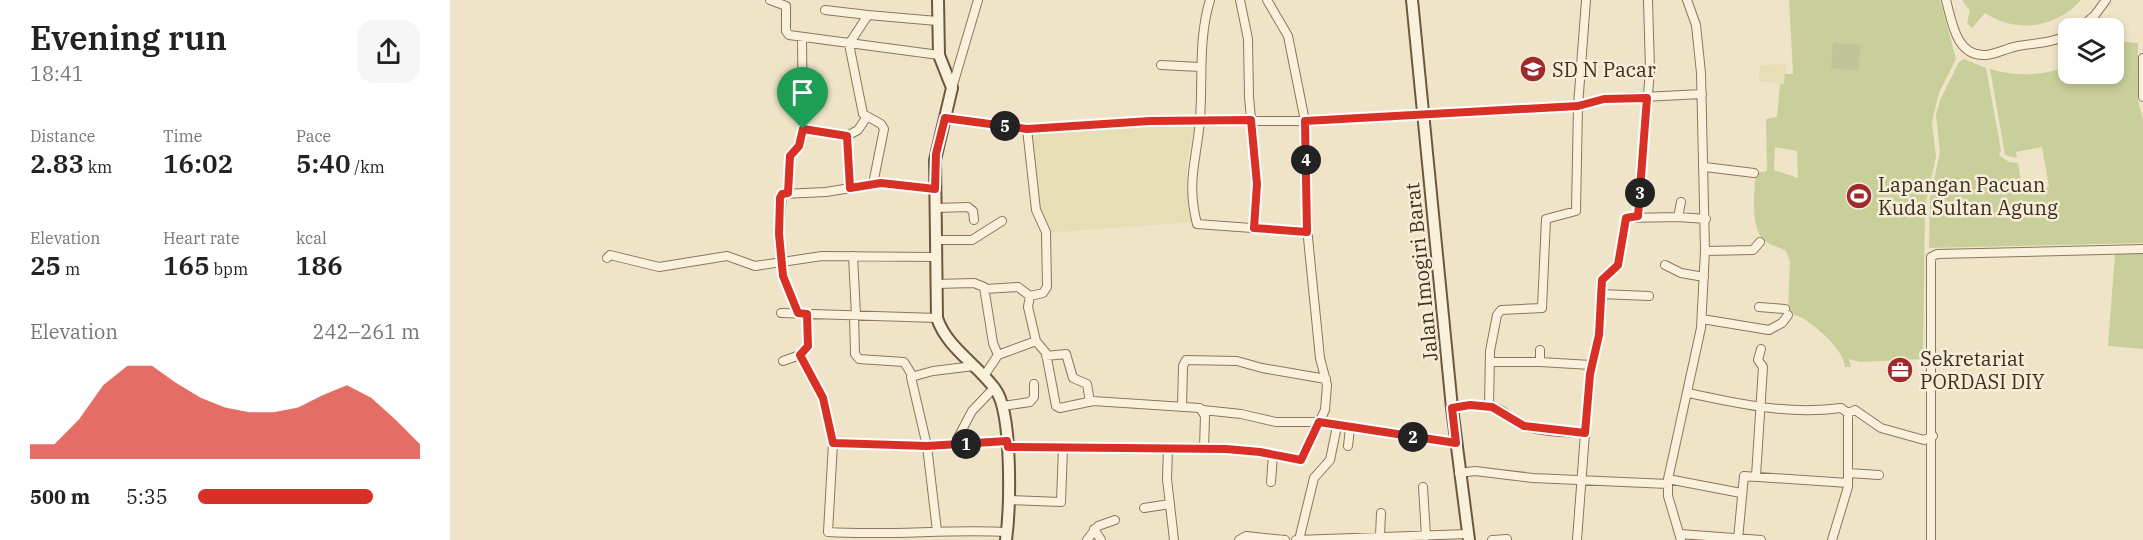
<!DOCTYPE html>
<meta charset="utf-8">
<style>
body{margin:0;font-family:"IBM Plex Serif",serif;background:#f6f6f6;color:#222;height:100vh;display:flex;flex-direction:column;font-size:22px;white-space:nowrap}
*{box-sizing:border-box;margin:0}
p{font-size:20px;color:#767676}
.icon{flex:none;width:33px;height:33px;fill:none;stroke:currentColor;stroke-width:2;stroke-linecap:round;stroke-linejoin:round}
.map{position:relative;flex:1;overflow:hidden}
.side{display:flex;flex-direction:column;background:#fff;width:450px}
.side>*{flex:none}
.tools{position:absolute;left:1608px;top:18px;display:grid;gap:12px}
.tools a{display:grid;place-items:center;width:66px;height:66px;border-radius:12px;background:#fff;box-shadow:0 3px 9px #0003;font-size:30px}
.pin{position:absolute;display:grid;place-items:center;width:51px;height:51px;color:#fff;margin:-62px -26px;border-radius:50% 50% 50% 0;rotate:-45deg;box-shadow:0 0 6px #0007}
.pin .icon{rotate:45deg}
.km{position:absolute;width:30px;height:30px;margin:-15px;border-radius:50%;background:#222;color:#fff;font-size:16px;line-height:30px;text-align:center}
.round{display:grid;place-items:center;flex:none;width:63px;height:63px;border-radius:18px;background:#f6f6f6}
.headline{display:flex;align-items:center;justify-content:space-between;height:102px;padding:0 30px}
h1{font-size:33px;font-weight:600;line-height:45px}
.metrics{display:grid;grid-template-columns:repeat(3,1fr);gap:9px;height:102px;padding:6px 30px}
.metrics div{display:grid;align-content:center}
.metrics b{font-size:26px;font-weight:600}
.metrics small{font-size:16px;font-weight:400}
.metrics p{font-size:16px}
.chart{height:168px;padding:12px 30px}
.chart p{display:flex;justify-content:space-between}
.chart svg{width:100%;height:108px;margin-top:6px;fill:#d93025;opacity:.7}
ul{padding:0 30px;list-style:none;font-size:20px}
li{display:grid;grid-template-columns:96px 72px 1fr;align-items:center;height:45px}
li i{height:15px;border-radius:8px;background:#d93025}
main{display:flex;flex:1;min-height:0}
.map>svg:first-child{display:block}
.farmland{fill:#e6deb5}
.green{fill:#c9cf9b;fill-rule:evenodd}
.cemetery{fill:#bfc49a}
.lines{fill:none;stroke-linecap:round;stroke-linejoin:round}
.street-casing{stroke:#8d765c;stroke-width:10}
.secondary-casing{stroke:#6f573f;stroke-width:14}
.street{stroke:#faf1dc;stroke-width:8}
.secondary{stroke:#faf1dc;stroke-width:10}
.route-casing{stroke:#fff;stroke-width:12}
.route{stroke:#d93025;stroke-width:8}
.labels{text-anchor:middle;dominant-baseline:central;stroke-width:5;stroke-linejoin:round;paint-order:stroke}
.poi-label{font-size:20px;fill:#3d2e20;stroke:#f7eed8;text-anchor:start}
.street-label{font-size:20px;fill:#3d2e20;stroke:#f7eed8}
</style>
<main>
<section class="side">
<div class="headline"><div><h1>Evening run</h1><p>18:41</p></div><a class="round"><svg class="icon" aria-label="share" viewBox="0 0 24 24"><path d="M12 15V3M7 8l5-5 5 5M5 13v7h14v-7"/></svg></a></div>
<div class="metrics">
<div><p>Distance</p><b>2.83<small> km</small></b></div>
<div><p>Time</p><b>16:02</b></div>
<div><p>Pace</p><b>5:40<small> /km</small></b></div>
</div>
<div class="metrics">
<div><p>Elevation</p><b>25<small> m</small></b></div>
<div><p>Heart rate</p><b>165<small> bpm</small></b></div>
<div><p>kcal</p><b>186</b></div>
</div>
<div class="chart"><p><span>Elevation</span>242–261 m</p>
<svg viewBox="0 0 160 44" preserveAspectRatio="none"><path d="M0 44V38L10 38L20 28L30 14L40 6L50 6L60 13L70 19L80 23L90 25L100 25L110 23L120 18L130 14L140 19L150 28L160 38V44z"/></svg>
</div>
<ul>
<li><b>500 m</b>5:35<i style="width:79%"></i></li>
</ul>
</section>
<div class="map">
<svg width="1693" height="540" viewBox="0 0 1693 540">
<rect width="100%" height="100%" fill="#f0e4c8"/>
<!-- farmland -->
<path class="farmland" d="M 1336,64 L 1334,84 L 1308,81 L 1311,65 Z
M 745,123 L 737,161 L 736,189 L 743,222 L 598,233 L 588,207 L 582,131 Z"/>
<!-- green -->
<path class="green" d="M 1339,0 L 1490,0 L 1506,59 L 1489,93 L 1482,122 L 1486,157 L 1475,207 L 1473,359 L 1410,362 L 1399,359 L 1401,367 L 1395,367 C 1393,349 1369,329 1354,319 C 1348,315 1343,316 1338,309 L 1340,261 L 1336,251 C 1330,247 1321,246 1315,241 C 1300,231 1304,189 1306,173 L 1317,171 L 1316,119 L 1327,117 L 1330,84 L 1334,84 L 1335,74 L 1343,74 ZM 1325,147 L 1347,151 L 1348,178 L 1324,170 Z
M 1512,0 L 1631,0 C 1606,28 1567,34 1535,13 L 1522,28 L 1517,23 L 1520,11 Z
M 1664,41 L 1688,43 L 1688,100 L 1693,120 L 1693,243 L 1479,248 L 1480,198 L 1490,152 L 1486,115 L 1490,100 L 1509,62 L 1514,59 L 1536,68 L 1551,150 L 1549,155 L 1559,162 L 1568,163 L 1573,191 L 1599,187 L 1592,147 L 1566,152 L 1567,158 L 1555,155 L 1540,69 C 1566,77 1593,76 1618,66 L 1618,74 L 1664,74 Z
M 1665,253 L 1693,253 L 1693,349 L 1658,346 Z"/>
<!-- cemetery -->
<path class="cemetery" d="M 1383,43 L 1411,45 L 1408,71 L 1381,68 Z"/>
<g class="lines">
<defs>
<path id="street" d="M 320,0 L 336,6 L 336,31 L 339,35 L 489,55
M 760,0 C 748,39 753,79 750,119 C 747,160 736,180 747,224 L 857,232
M 790,0 L 798,39 L 799,97 L 807,184 L 804,228
M 1496,0 C 1502,22 1506,57 1536,55 C 1547,54 1557,48 1568,46 C 1586,43 1602,43 1618,35
M 375,10 L 418,15
M 1630,28 L 1645,15 L 1656,0
M 352,38 L 353,129 L 397,136 L 400,188
M 1693,58 L 1693,97
M 711,65 L 750,67
M 502,88 L 528,0
M 495,118 L 577,129 L 700,121 L 855,121 L 1128,106 L 1154,99 L 1252,94
M 577,129 L 586,210 L 596,232 L 597,287 L 593,293 L 580,296 L 578,307 L 586,341 L 596,353 L 606,406 L 610,408 L 643,401 L 750,408 L 755,416 L 754,448
M 397,136 L 408,130 L 416,118
M 1255,167 L 1304,173
M 423,184 L 434,129 L 431,124 L 413,114 L 399,44 L 418,15 L 487,21
M 338,193 L 340,156 L 349,146 L 353,129
M 485,208 L 518,207 L 523,211 L 524,220
M 1188,217 L 1200,70 L 1198,0
M 1228,217 L 1231,202
M 485,240 L 522,240 L 552,221
M 1255,251 L 1303,250 L 1310,242
M 403,256 L 406,315
M 157,258 L 160,255 L 209,267 L 277,256 L 305,266 L 372,256 L 485,257
M 1215,265 L 1231,273 L 1254,277
M 486,284 L 524,283 L 534,287 L 543,343 L 548,355
M 535,289 L 568,287 L 580,296
M 1151,294 L 1199,296
M 1309,307 L 1335,309
M 331,313 L 487,318
M 348,313 L 333,276 L 329,234 L 332,194 L 376,192 L 431,183 L 485,189
M 404,315 L 405,354 L 409,359 L 454,362 L 462,375
M 1252,319 L 1319,330 L 1332,323 L 1338,315
M 350,355 L 373,398 L 383,443 L 378,532 C 438,536 497,529 557,532
M 596,356 L 616,354 L 623,378 L 637,384 L 640,402
M 333,361 L 350,355 L 358,346 L 357,314
M 1040,362 L 1090,362 L 1090,350
M 1090,362 L 1141,365
M 534,376 L 548,355 L 586,341
M 1238,393 C 1290,404 1338,415 1391,408 L 1398,413 L 1405,410 L 1431,428 L 1474,440 L 1483,436
M 553,406 L 580,402 L 584,397 L 584,384
M 732,407 L 733,366 L 736,360 L 787,361 L 812,368 L 876,379
M 1039,407 L 1040,351 L 1047,315 L 1051,310 L 1092,308 L 1096,219 L 1126,211 L 1128,106 L 1136,0
M 1002,408 C 1016,404 1038,403 1052,411 C 1060,416 1064,423 1075,426 C 1093,432 1116,432 1135,433 L 1141,369 L 1149,335 L 1152,280 L 1168,265 L 1176,218 L 1228,217 L 1256,219
M 753,410 L 791,414 L 826,422 L 869,422 L 1006,443
M 383,443 L 477,446 L 557,441
M 504,445 L 522,411 L 544,388
M 898,446 L 900,428
M 558,447 L 776,449 L 810,452 L 851,460 L 875,410 L 877,385 L 870,358 L 858,238 L 855,121 L 838,36 L 817,0
M 718,448 L 717,479 L 724,540
M 1009,473 L 1025,471 L 1083,478 L 1218,484
M 1398,473 L 1429,475
M 1306,476 L 1313,367 L 1308,360 L 1311,349
M 1218,479 L 1291,493
M 821,482 L 823,454
M 973,487 L 976,536
M 558,500 L 611,502 L 613,448
M 694,508 L 720,504
M 644,529 L 651,540
M 487,531 L 477,446 L 461,377 L 483,371 L 524,366
M 1230,534 L 1311,540
M 930,536 L 931,513
M 1288,539 L 1294,476 L 1398,483
M 637,540 L 648,526 L 665,520
M 789,540 L 796,536 L 835,540
M 846,540 L 1018,534
M 849,540 L 864,478 L 880,460 L 887,426
M 1042,540 L 1057,539
M 1127,540 L 1135,433
M 1231,540 L 1218,496 L 1218,479 L 1251,328 L 1255,251 L 1251,73 L 1246,25 L 1237,0
M 1382,540 L 1398,487 L 1398,413
M 1481,540 L 1481,257 L 1487,254 L 1693,249"/>
<path id="secondary" d="M 488,0 L 489,55 L 502,88 L 485,160 L 487,318 C 497,348 527,364 545,389 C 563,412 560,510 556,540
M 962,0 L 1002,408 L 1019,540"/>
</defs>
<!-- street casing -->
<use href="#street" class="street-casing"/>
<!-- secondary casing -->
<use href="#secondary" class="secondary-casing"/>
<!-- street -->
<use href="#street" class="street"/>
<!-- secondary -->
<use href="#secondary" class="secondary"/>
</g>
<g class="lines">
<defs>
<path id="route" d="M 1197,98 L 1188,216 L 1176,218 L 1168,265 L 1152,280 L 1149,335 L 1140,374 L 1135,433 L 1074,426 L 1042,407 L 1020,405 L 1002,408 L 1006,443 L 869,422 L 851,460 L 810,452 L 776,449 L 558,447 L 557,441 L 477,446 L 383,443 L 373,398 L 350,355 L 358,346 L 357,314 L 348,313 L 333,276 L 329,234 L 330,198 L 332,194 L 338,193 L 340,156 L 349,146 L 353,129 L 397,136 L 400,188 L 431,183 L 485,189 L 486,154 L 495,118 L 577,129 L 700,121 L 801,120 L 807,184 L 804,228 L 857,232 L 855,121 L 1128,106 L 1154,99 Z"/>
</defs>
<!-- route casing -->
<use href="#route" class="route-casing"/>
<!-- route -->
<use href="#route" class="route"/>
</g>
<!-- icons -->
<defs>
<symbol id="school-disc" viewBox="-11 -11 22 22"><circle r="9.5" fill="#9e2a2b" stroke="#f7eed8"/><path d="M0-5L7-2L0 1L-7-2ZM-4 1L0 2.5L4 1V4Q0 6-4 4Z" fill="#fff"/></symbol>
<symbol id="stadium-disc" viewBox="-11 -11 22 22"><circle r="9.5" fill="#9e2a2b" stroke="#f7eed8"/><path d="M0-5a6.5 5 0 1 0 0 10a6.5 5 0 1 0 0-10ZM-3.5-1.8h7v3.6h-7Z" fill="#fff"/></symbol>
<symbol id="office-disc" viewBox="-11 -11 22 22"><circle r="9.5" fill="#9e2a2b" stroke="#f7eed8"/><path d="M-6-3h4V-5.5h4V-3h4V5H-6ZM-1-4.5V-3h2v-1.5ZM-6 0V1H6V0Z" fill="#fff"/></symbol>
</defs>
<g fill-rule="evenodd">
<use href="#school-disc" x="1068" y="54" width="30" height="30"/>
<use href="#stadium-disc" x="1394" y="181" width="30" height="30"/>
<use href="#office-disc" x="1435" y="355" width="30" height="30"/>
</g>
<g class="labels">
<!-- poi labels -->
<g class="poi-label">
<text x="1102" y="69">SD N Pacar</text>
<text x="1428" y="184">Lapangan Pacuan<tspan x="1428" dy="23">Kuda Sultan Agung</tspan></text>
<text x="1470" y="358">Sekretariat<tspan x="1470" dy="23">PORDASI DIY</tspan></text>
</g>
<!-- street labels -->
<g class="street-label">
<text transform="translate(971 272) rotate(-96)">Jalan Imogiri Barat</text>
</g>
</g>
</svg>
<div class="tools">
<a><svg class="icon" aria-label="layers" viewBox="0 0 24 24"><path d="M12 4l9 5-9 5-9-5zM3 14l9 5 9-5"/></svg></a>
</div>
<div class="pin" style="left:353px;top:129px;background:#1e9e55"><svg class="icon" aria-label="arrive" viewBox="0 0 24 24"><path d="M6 21V4h12l-3 4 3 4H6"/></svg></div>
<b class="km" style="left:516px;top:444px">1</b>
<b class="km" style="left:963px;top:437px">2</b>
<b class="km" style="left:1190px;top:193px">3</b>
<b class="km" style="left:856px;top:160px">4</b>
<b class="km" style="left:555px;top:126px">5</b>
</div>
</main>
